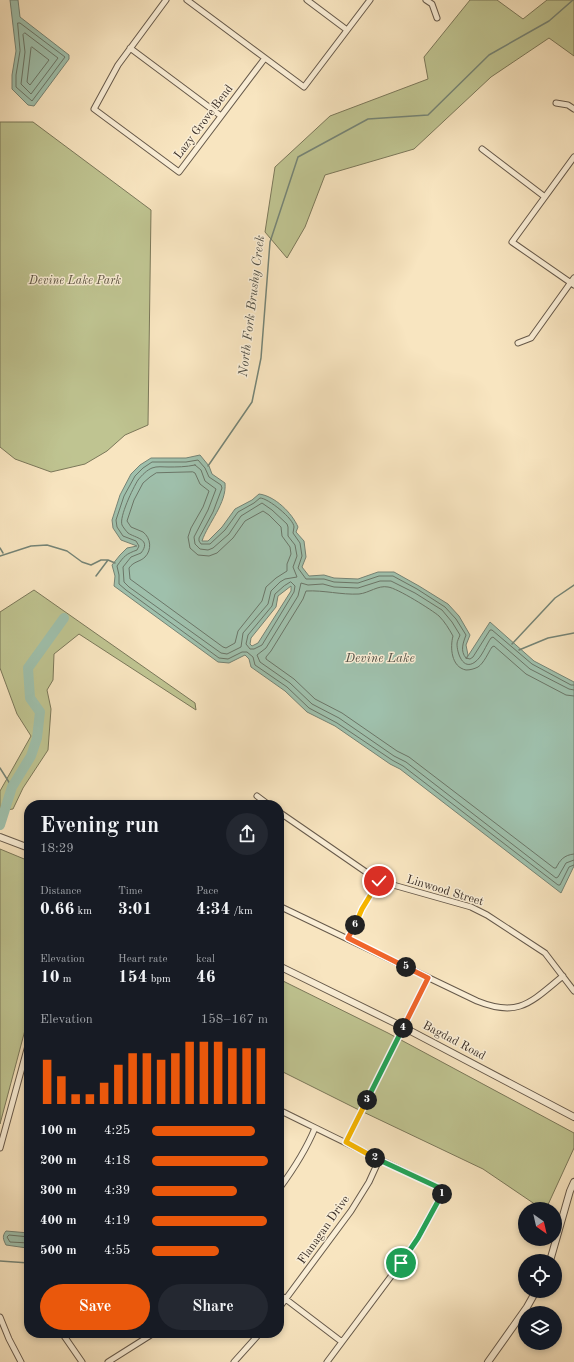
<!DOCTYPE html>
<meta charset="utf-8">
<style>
body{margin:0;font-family:"Old Standard TT",serif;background:#242831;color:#f1f3f6;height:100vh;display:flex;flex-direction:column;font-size:15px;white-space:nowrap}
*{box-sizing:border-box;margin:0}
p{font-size:13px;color:#9ea1a6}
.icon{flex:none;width:22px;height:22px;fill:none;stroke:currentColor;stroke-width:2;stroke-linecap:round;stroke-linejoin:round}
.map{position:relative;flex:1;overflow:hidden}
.sheet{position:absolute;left:24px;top:800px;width:260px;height:538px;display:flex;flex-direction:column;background:#171b24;border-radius:16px;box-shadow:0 2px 6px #0003}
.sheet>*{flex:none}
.needle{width:26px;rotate:146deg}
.fabs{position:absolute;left:518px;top:1202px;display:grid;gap:8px}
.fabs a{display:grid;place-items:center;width:44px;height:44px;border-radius:50%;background:#171b24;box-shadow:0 2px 6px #0003;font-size:20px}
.pin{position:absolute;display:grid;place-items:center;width:34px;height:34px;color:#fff;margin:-17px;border:2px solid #fff;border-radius:50%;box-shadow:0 1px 4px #0007}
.km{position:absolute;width:20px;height:20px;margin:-10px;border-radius:50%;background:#222;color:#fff;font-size:11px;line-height:20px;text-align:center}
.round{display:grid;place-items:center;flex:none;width:42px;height:42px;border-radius:21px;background:#242831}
.summary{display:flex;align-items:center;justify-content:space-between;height:68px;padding:0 16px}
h1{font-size:22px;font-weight:800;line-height:30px}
.metrics{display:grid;grid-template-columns:repeat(3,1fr);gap:6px;height:68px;padding:4px 16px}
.metrics div{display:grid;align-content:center}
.metrics b{font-size:17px;font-weight:800}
.metrics small{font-size:11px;font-weight:400}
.metrics p{font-size:11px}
.chart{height:112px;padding:8px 16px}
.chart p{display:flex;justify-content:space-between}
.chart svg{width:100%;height:72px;margin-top:4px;stroke:#ea580c;stroke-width:6}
.action{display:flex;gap:8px;margin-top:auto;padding:8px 16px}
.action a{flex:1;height:46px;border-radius:24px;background:#ea580c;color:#fff;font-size:16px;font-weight:800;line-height:46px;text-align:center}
.action a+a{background:#242831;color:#f1f3f6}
ul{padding:0 16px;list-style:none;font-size:13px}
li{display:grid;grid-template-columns:64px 48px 1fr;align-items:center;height:30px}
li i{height:10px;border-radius:5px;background:#ea580c}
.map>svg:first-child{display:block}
.green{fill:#bfc491;stroke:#7b785a}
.water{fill:#9fc0ac;stroke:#758476;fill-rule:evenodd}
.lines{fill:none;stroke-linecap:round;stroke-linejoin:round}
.shore{stroke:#6b7668;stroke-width:1}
.stream{stroke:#758476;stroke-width:1.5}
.river{stroke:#9fc0ac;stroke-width:10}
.minor-casing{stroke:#675a4b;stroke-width:7}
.tertiary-casing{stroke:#675a4b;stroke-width:8}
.minor{stroke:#faeed6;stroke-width:5}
.tertiary{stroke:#faeed6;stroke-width:6}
.split-1-casing{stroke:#fff;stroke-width:8}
.split-2-casing{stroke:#fff;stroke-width:8}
.split-3-casing{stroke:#fff;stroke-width:8}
.split-4-casing{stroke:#fff;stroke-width:8}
.split-5-casing{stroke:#fff;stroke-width:8}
.split-6-casing{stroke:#fff;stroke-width:8}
.split-7-casing{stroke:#fff;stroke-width:8}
.split-1{stroke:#22a559;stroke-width:5}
.split-2{stroke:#22a559;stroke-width:5}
.split-3{stroke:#f5b400;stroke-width:5}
.split-4{stroke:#22a559;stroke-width:5}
.split-5{stroke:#f0652b;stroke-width:5}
.split-6{stroke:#f0652b;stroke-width:5}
.split-7{stroke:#f5b400;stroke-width:5}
.labels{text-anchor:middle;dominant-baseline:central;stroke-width:3;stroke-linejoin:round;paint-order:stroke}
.street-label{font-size:12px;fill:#372b24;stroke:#faeed6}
.park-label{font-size:12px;font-style:italic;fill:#59513f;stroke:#faeed6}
.water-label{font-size:13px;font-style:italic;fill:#515046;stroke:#faeed6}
</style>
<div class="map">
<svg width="574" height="1362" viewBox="0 0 574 1362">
<rect width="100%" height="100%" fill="#f8e5c0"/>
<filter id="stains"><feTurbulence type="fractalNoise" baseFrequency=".005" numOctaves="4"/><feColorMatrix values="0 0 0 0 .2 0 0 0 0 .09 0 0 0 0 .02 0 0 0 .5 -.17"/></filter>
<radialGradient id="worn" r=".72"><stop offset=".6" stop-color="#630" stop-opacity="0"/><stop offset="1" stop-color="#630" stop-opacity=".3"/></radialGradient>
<!-- green -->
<path class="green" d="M 470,0 L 497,0 L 523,19 L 547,0 L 574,0 L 574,56 L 549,38 L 491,77 L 414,149 L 325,175 L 305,227 L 287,258 L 265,232 L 275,167 L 330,116 L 428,79 L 424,57 Z
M 0,122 L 33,122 L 151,210 L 148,425 L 125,435 L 107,451 L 85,464 L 51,472 L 15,459 L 0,447 Z
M 34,590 L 195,703 L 196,710 L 79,634 L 54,654 L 53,680 L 47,690 L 51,709 L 48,750 L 23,788 L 13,809 L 0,811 L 0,791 L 31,736 L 17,714 L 0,668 L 0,612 Z
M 0,849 L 29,861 L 29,1015 L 0,1124 Z
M 279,979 L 388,1033 L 574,1133 L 574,1148 L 546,1209 L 542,1209 L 483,1169 L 357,1109 L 279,1070 Z"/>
<!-- water -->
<path class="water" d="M 10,0 L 18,0 L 20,17 L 69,55 L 69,59 L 34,106 L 28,105 L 12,89 L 12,75 L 16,51 Z
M 200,455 L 209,466 L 212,474 L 225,483 C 227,503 208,523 202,541 L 208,541 L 222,527 L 235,509 L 252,500 L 259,494 C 275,496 292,513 298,527 L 296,532 L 304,541 L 306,557 L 302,567 L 309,576 L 324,575 L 334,578 L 358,579 L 378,572 L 394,572 L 419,586 L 448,604 L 459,616 L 470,635 L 466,645 L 468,655 L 466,659 L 490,622 L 534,661 L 574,682 L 574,866 L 561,893 L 400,769 L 390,764 L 335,726 L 307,712 L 285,691 L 251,667 L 249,659 L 245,655 L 229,663 L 218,662 L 114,586 L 115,576 L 112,565 L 120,555 L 127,548 L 137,546 L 121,540 L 113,528 L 112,520 L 120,495 L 131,474 L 140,465 L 151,458 L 186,458 ZM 291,586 L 291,591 L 258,643 L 252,646 L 250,644 L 251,638 L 276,607 L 278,596 Z
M 6,1231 L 29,1233 L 29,1246 L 27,1248 L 6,1245 C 3,1239 2,1236 6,1231 Z"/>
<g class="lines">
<!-- shore -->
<path class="shore" d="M 18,23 L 20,23 L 65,57 L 32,101 L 16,87 L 16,75 L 20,51 Z
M 25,33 L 58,58 L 31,94 L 21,84 L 25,52 L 23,35 Z
M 32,47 L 49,60 L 30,85 L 27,82 L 31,48 Z
M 195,465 L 201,470 L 205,481 L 216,489 L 208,510 L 194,537 L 195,544 L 200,549 L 208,550 L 213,548 L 229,534 L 241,516 L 262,503 L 272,510 L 287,524 L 288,527 L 288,536 L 295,545 L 297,556 L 293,567 L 297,577 L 285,579 L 280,582 L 271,591 L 268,604 L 243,633 L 241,647 L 227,654 L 221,653 L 129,587 L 124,582 L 123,567 L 131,557 L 141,553 C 152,539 135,538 128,533 C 126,531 123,527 122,525 C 119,517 133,488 138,480 C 142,475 147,470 152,468 C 157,466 163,467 168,467 C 177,467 186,467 195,465 Z
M 193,472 L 195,473 L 200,484 L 209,491 L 203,507 L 191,528 L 188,537 L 190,548 L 198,555 L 209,556 L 217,553 L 233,538 L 245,521 L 263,511 L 269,515 L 281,527 L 282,536 L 290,547 L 291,554 L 287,564 L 287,571 L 276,578 L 266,587 L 262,601 L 238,631 L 235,643 L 226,648 L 223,647 L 130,579 L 129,568 C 134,561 140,562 145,557 C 152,550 151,538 143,532 C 139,530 135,529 131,527 L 127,521 L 134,500 L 143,483 L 150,477 L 156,473 Z
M 291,582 L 295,586 L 294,592 L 262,645 L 254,649 L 250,649 L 246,644 L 248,635 L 272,606 L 275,594 L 284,586 Z
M 574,685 L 571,685 L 532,664 L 492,630 L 490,630 L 473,657 L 470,659 L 466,658 C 460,651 463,643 466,635 L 456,619 L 445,607 L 417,589 L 393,576 L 379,576 L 358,583 L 334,582 L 324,579 L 306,579 L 298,568 L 302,556 L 300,543 L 293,533 C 293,531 294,529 294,527 C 294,519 268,498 260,498 L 254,503 L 238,512 L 225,530 L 210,544 L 201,544 L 199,541 L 199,538 L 213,512 L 222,488 L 221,485 L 209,477 L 205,468 L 198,460 L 186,462 L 152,462 L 143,468 L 135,476 L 124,496 L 116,520 L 117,527 L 123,536 L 136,541 L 139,546 L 137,550 C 126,554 124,556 117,566 L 119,575 L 119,584 L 126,590 L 219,658 L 228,659 L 242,652 L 247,652 L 253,657 L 255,665 L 287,687 L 309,708 L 337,723 L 392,760 L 403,766 L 558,885 L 560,885 L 569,867 L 574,865
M 574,690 L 569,689 L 530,669 L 493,637 L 491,638 C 486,645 482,657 475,662 C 463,671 457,653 457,644 C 457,641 459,638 460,635 L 452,622 L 442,610 L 415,593 L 391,581 L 380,581 L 358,588 L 334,587 L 323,584 L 308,585 L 301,583 L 298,596 L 266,648 L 257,655 L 260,662 L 290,683 L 312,704 L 339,718 L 394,756 L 406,762 L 556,878 L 558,877 L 566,863 L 574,860
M 574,696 L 566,695 L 526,674 L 494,646 L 492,647 C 488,653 484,663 478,667 C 474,669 470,670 466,670 C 451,667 450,647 453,636 C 449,629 445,622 439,616 C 432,610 397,588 388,587 C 378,585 369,593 359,594 C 341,595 324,590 306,591 L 303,599 L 271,651 L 266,657 L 266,659 L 294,679 L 315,699 L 342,713 L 397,751 L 409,757 L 554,868 L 556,868 C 560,860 564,855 574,854
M 29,1237 L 9,1235 L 7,1237 L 10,1242 L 29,1243"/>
<!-- stream -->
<path class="stream" d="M 208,466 L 252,402 L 261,358 L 270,242 L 298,157 L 368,119 L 428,115 L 489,55 L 549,21 L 573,0
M 0,548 L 3,553
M 0,556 L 31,546 L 47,545 L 67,551 L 82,562 L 91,565 L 101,560 L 108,560
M 96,576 L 108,560 L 115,563
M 512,644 L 555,598 L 574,585
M 519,650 L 548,638 L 574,633
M 0,768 L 12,787
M 0,1261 L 29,1263"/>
<!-- river -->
<path class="river" d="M 0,825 L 12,787 L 31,756 L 37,738 L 40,712 L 30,698 L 28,668 L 64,618"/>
<defs>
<path id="minor" d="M 166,0 L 118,65 L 94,109 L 179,172 L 265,58
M 187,0 L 304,87 L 370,0
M 307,0 L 347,30
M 426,0 L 432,4 L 437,18
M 130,48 L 221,116
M 556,103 L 568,105 L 574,109
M 482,149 L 545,197
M 574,157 L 512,242 L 574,285
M 518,343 L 531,338 L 574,278
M 257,796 L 269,805
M 279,812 L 379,881 L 471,907 L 487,915 L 545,953 L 574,991
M 279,906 L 477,1001 C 519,1018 531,1002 563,976
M 348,939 L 362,909 L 379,881
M 279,1110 C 334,1137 388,1164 444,1190 L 418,1238 L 401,1263 L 327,1362
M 346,1142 L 428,978
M 0,1148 L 29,1042
M 279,1189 C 293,1170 306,1150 315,1128
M 279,1294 L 342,1342
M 279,1308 L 351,1211 L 369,1182 L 379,1160
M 0,1317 L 9,1339 L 21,1362
M 62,1333 L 82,1362
M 108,1362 L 154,1333
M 234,1362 L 260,1333"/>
<path id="tertiary" d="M 0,837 L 29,848
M 279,966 L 403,1027 L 574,1117
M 550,1261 L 570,1191 L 574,1182
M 488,1362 L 527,1307 L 536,1291"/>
</defs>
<!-- minor casing -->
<use href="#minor" class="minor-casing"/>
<!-- tertiary casing -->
<use href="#tertiary" class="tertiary-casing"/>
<!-- minor -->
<use href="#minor" class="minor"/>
<!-- tertiary -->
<use href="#tertiary" class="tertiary"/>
</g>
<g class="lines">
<defs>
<path id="split-1" d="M 401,1263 L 418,1238 L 442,1194"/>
<path id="split-2" d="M 375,1158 L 444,1190 L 442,1194"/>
<path id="split-3" d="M 367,1100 L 346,1142 L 375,1158"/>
<path id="split-4" d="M 367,1100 L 403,1028"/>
<path id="split-5" d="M 403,1028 L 428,978 L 406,967"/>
<path id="split-6" d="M 355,925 L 348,938 L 406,967"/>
<path id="split-7" d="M 355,925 L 362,909 L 379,881"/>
</defs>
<!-- split-1 casing -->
<use href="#split-1" class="split-1-casing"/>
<!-- split-2 casing -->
<use href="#split-2" class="split-2-casing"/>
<!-- split-3 casing -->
<use href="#split-3" class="split-3-casing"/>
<!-- split-4 casing -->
<use href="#split-4" class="split-4-casing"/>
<!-- split-5 casing -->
<use href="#split-5" class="split-5-casing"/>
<!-- split-6 casing -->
<use href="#split-6" class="split-6-casing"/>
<!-- split-7 casing -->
<use href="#split-7" class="split-7-casing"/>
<!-- split-1 -->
<use href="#split-1" class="split-1"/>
<!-- split-2 -->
<use href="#split-2" class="split-2"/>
<!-- split-3 -->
<use href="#split-3" class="split-3"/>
<!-- split-4 -->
<use href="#split-4" class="split-4"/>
<!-- split-5 -->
<use href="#split-5" class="split-5"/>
<!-- split-6 -->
<use href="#split-6" class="split-6"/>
<!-- split-7 -->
<use href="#split-7" class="split-7"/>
</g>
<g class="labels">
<!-- street labels -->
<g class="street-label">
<text transform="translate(204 122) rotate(-53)">Lazy Grove Bend</text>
<text transform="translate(445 891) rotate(17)">Linwood Street</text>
<text transform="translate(454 1041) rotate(28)">Bagdad Road</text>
<text transform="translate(324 1230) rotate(-55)">Flanagan Drive</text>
</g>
<!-- park labels -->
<g class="park-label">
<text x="75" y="281">Devine Lake Park</text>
</g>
<!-- water labels -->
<g class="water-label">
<text transform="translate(252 306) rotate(-83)">North Fork Brushy Creek</text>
<text x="380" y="658">Devine Lake</text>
</g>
</g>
<rect width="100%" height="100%" filter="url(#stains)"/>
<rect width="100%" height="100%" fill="url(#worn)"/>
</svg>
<div class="fabs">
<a><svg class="needle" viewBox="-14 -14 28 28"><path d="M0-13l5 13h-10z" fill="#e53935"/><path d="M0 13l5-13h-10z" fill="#9ea1a6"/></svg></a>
<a><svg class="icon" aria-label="locate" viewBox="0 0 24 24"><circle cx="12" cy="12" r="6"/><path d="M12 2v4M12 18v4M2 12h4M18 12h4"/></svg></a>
<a><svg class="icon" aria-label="layers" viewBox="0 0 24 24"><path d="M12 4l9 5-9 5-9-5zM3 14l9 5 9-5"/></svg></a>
</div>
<div class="pin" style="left:401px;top:1263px;background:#1e9e55"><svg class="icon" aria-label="arrive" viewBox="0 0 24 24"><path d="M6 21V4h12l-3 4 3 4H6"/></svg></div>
<div class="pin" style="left:379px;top:881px;background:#d93025"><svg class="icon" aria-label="check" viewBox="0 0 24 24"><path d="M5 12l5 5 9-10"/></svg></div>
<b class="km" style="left:442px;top:1194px">1</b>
<b class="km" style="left:375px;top:1158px">2</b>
<b class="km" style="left:367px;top:1100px">3</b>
<b class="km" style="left:403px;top:1028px">4</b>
<b class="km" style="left:406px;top:967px">5</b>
<b class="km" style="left:355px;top:925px">6</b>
<section class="sheet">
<div class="summary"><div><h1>Evening run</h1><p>18:29</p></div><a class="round"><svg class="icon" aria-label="share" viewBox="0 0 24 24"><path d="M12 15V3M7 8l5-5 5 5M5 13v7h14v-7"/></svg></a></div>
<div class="metrics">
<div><p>Distance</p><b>0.66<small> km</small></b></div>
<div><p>Time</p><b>3:01</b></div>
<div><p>Pace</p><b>4:34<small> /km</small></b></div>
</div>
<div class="metrics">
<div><p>Elevation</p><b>10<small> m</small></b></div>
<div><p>Heart rate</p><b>154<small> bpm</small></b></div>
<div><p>kcal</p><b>46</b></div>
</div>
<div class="chart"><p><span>Elevation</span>158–167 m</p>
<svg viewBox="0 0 160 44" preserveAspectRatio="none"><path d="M5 44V17M15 44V27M25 44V38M35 44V38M45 44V31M55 44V20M65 44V13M75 44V13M85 44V17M95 44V13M105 44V6M115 44V6M125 44V6M135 44V10M145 44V10M155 44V10"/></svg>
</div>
<ul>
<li><b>100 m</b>4:25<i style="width:89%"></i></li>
<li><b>200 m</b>4:18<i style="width:100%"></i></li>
<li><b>300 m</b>4:39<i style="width:73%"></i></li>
<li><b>400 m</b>4:19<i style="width:99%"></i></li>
<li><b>500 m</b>4:55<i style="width:58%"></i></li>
</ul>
<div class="action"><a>Save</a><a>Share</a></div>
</section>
</div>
